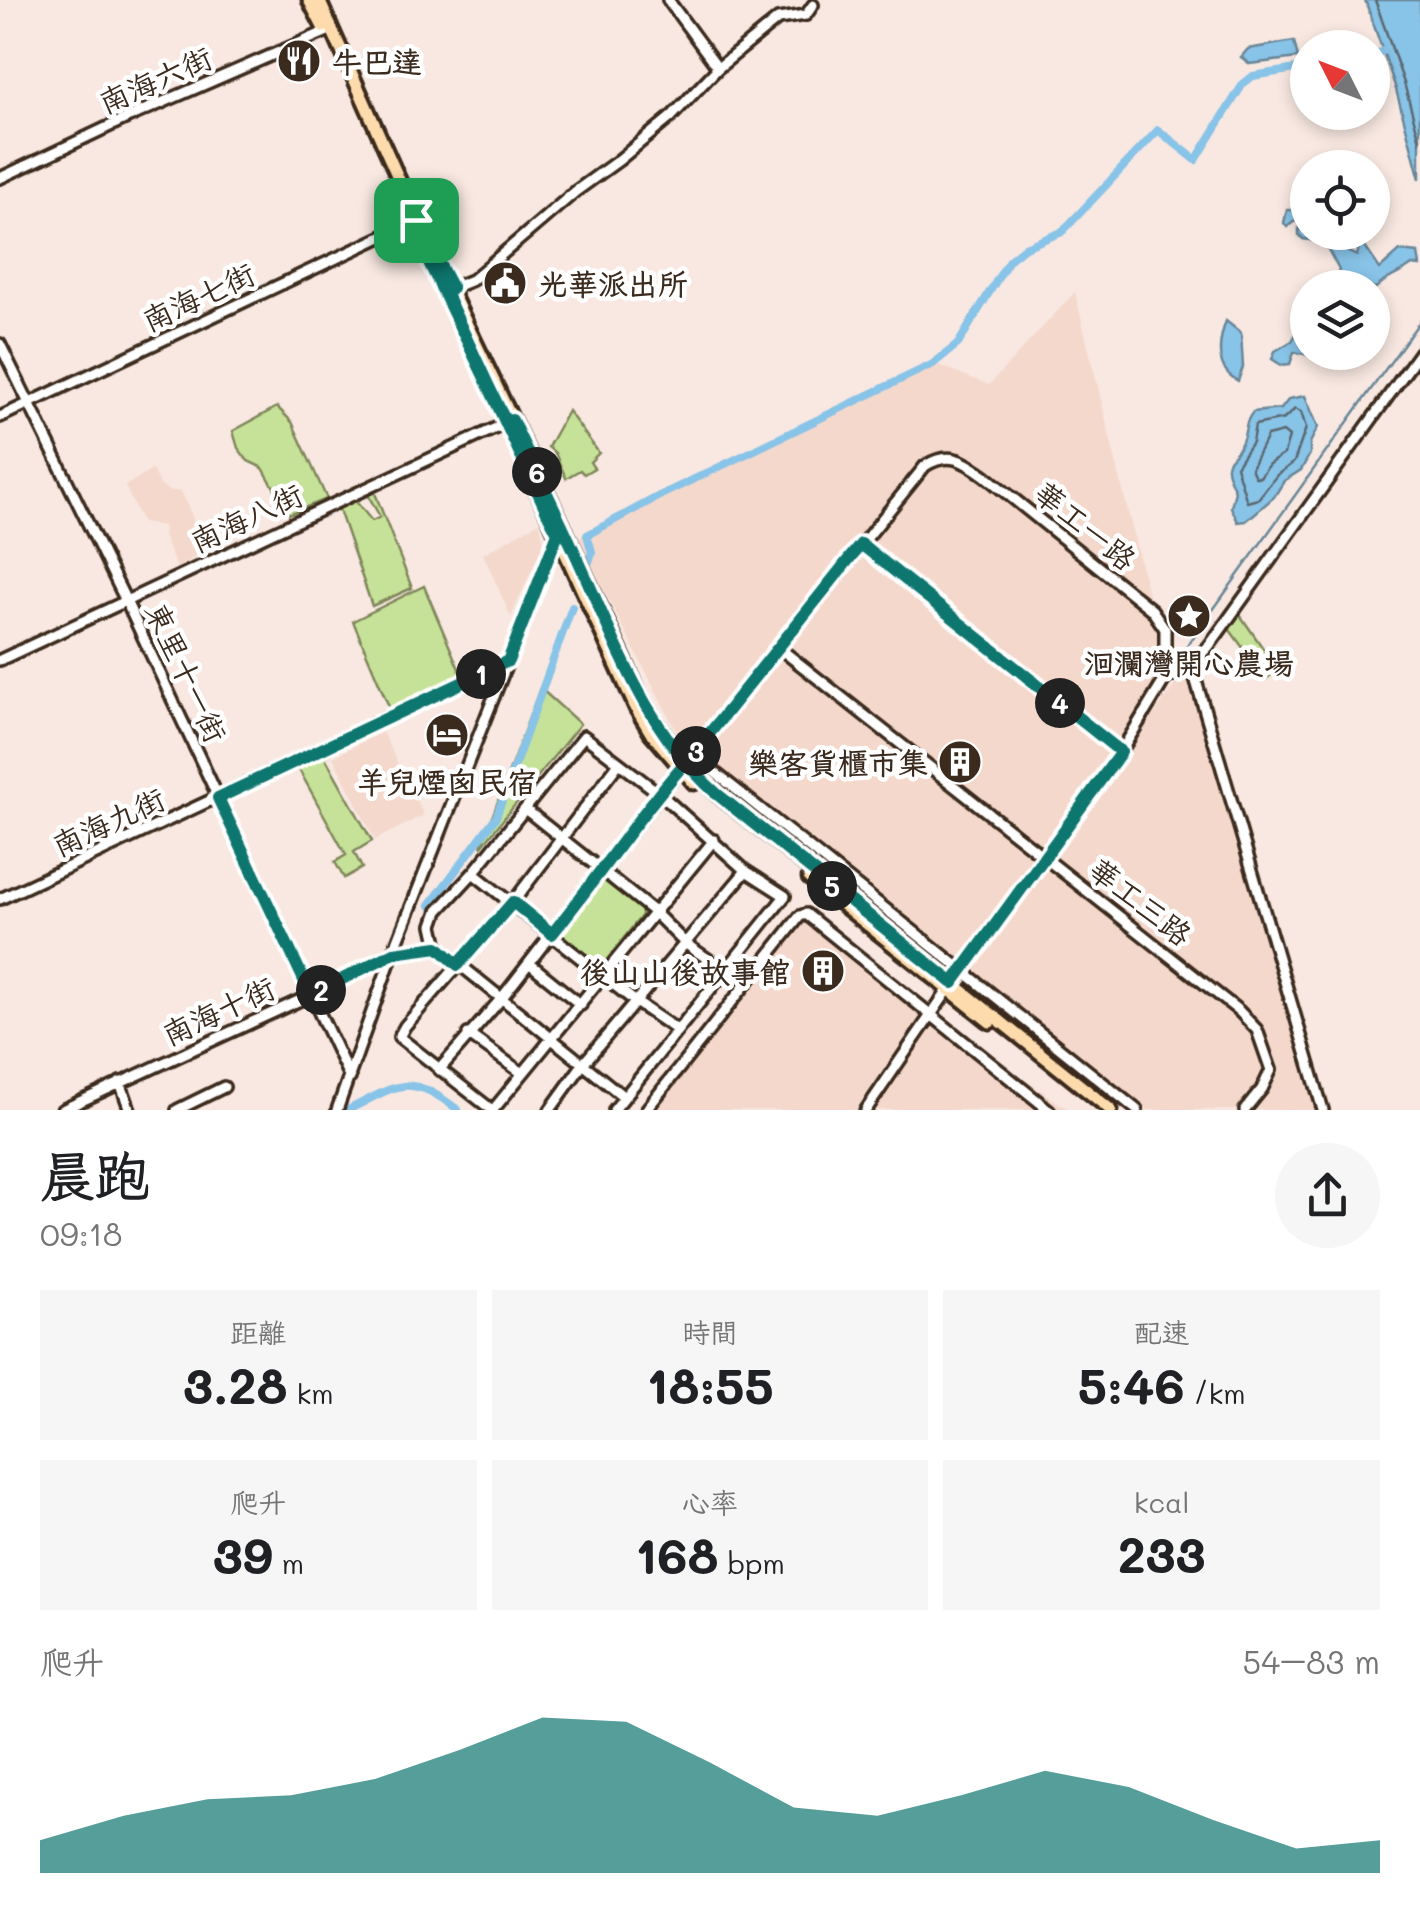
<!DOCTYPE html>
<html lang="zh-TW">
<meta charset="utf-8">
<style>
body{margin:0;font-family:Mali,"LXGW WenKai TC",sans-serif;background:#f6f6f6;color:#202124;height:100vh;display:flex;flex-direction:column;font-size:38px;white-space:nowrap}
*{box-sizing:border-box;margin:0}
p{font-size:32px;color:#757577}
.icon{flex:none;width:55px;height:55px;fill:none;stroke:currentColor;stroke-width:2;stroke-linecap:round;stroke-linejoin:round}
.map{position:relative;height:1110px;overflow:hidden}
.drawer{display:flex;flex-direction:column;background:#fff;flex:1}
.drawer>*{flex:none}
.needle{width:65px;rotate:312deg}
.fabs{position:absolute;left:1290px;top:30px;display:grid;gap:20px}
.fabs a{display:grid;place-items:center;width:100px;height:100px;border-radius:50%;background:#fff;box-shadow:0 5px 15px #0003;font-size:50px}
.pin{position:absolute;display:grid;place-items:center;width:85px;height:85px;color:#fff;margin:-42px;border-radius:20px;box-shadow:0 5px 15px #0006}
.km{position:absolute;width:50px;height:50px;margin:-25px;border-radius:50%;background:#222;color:#fff;font-size:28px;line-height:50px;text-align:center}
.round{display:grid;place-items:center;flex:none;width:105px;height:105px;border-radius:52px;background:#f6f6f6}
.overview{display:flex;align-items:center;justify-content:space-between;height:170px;padding:0 40px}
h1{font-size:55px;font-weight:700;line-height:75px}
.figures{display:grid;grid-template-columns:repeat(3,1fr);gap:15px;height:170px;padding:10px 40px}
.figures div{display:grid;align-content:center;border-radius:0px;background:#f6f6f6;text-align:center}
.figures b{font-size:50px;font-weight:700}
.figures small{font-size:28px;font-weight:400}
.figures p{font-size:28px}
.chart{height:280px;padding:20px 40px}
.chart p{display:flex;justify-content:space-between}
.chart svg{width:100%;height:180px;margin-top:10px;fill:#0f766e;opacity:.7}
.map>svg:first-child{display:block}
.built{fill:#f4d8cc}
.green{fill:#c6e298;stroke:#80865b;stroke-width:2.5}
.water{fill:#88c3e8;stroke:#698697;stroke-width:2.5}
.lines{fill:none;stroke-linecap:round;stroke-linejoin:round}
.shore{stroke:#5a676f;stroke-width:2.5}
.stream{stroke:#698697;stroke-width:2.5}
.canal{stroke:#88c3e8;stroke-width:8}
.minor-casing{stroke:#3b2a1e;stroke-width:16}
.major-casing{stroke:#3b2a1e;stroke-width:19}
.minor{stroke:#fff;stroke-width:9}
.major{stroke:#fedbac;stroke-width:11}
.route-casing{stroke:#fff;stroke-width:20}
.route{stroke:#0f766e;stroke-width:12}
.labels{text-anchor:middle;dominant-baseline:central;stroke-width:9;stroke-linejoin:round;paint-order:stroke}
.poi-label{font-size:30px;font-weight:bold;fill:#3b2a1e;stroke:#fff;text-anchor:start}
.street-label{font-size:30px;fill:#3b2a1e;stroke:#fff}
</style>
<div class="map">
<svg width="1420" height="1110" viewBox="0 0 1420 1110">
<rect width="100%" height="100%" fill="#f8e8e1"/>
<filter id="ink" filterUnits="userSpaceOnUse"><feTurbulence type="fractalNoise" baseFrequency=".01" numOctaves="2"/><feDisplacementMap in="SourceGraphic" scale="20" xChannelSelector="R" yChannelSelector="G"/><feConvolveMatrix kernelMatrix="1 2 1 2 8 2 1 2 1" color-interpolation-filters="sRGB"/></filter>
<g filter="url(#ink)">
<!-- built -->
<path class="built" d="M 1075,292 L 1167,673 L 963,962 L 678,734 L 577,538 L 931,362 L 989,385 Z
M 152,470 L 160,485 L 169,491 L 181,491 L 206,549 L 177,569 L 163,536 L 164,526 L 142,523 L 125,486 Z
M 539,522 L 544,542 L 511,617 L 483,554 Z
M 1187,669 L 1191,672 L 1319,1110 L 1140,1110 L 965,970 Z
M 382,732 L 424,815 L 375,840 L 333,757 Z
M 806,914 L 931,1016 L 1069,1110 L 646,1110 Z"/>
<!-- green -->
<path class="green" d="M 277,407 L 292,422 L 327,499 L 289,514 L 263,468 L 248,461 L 238,448 L 233,431 Z
M 568,411 L 599,453 L 590,462 L 594,468 L 584,474 L 580,470 L 566,478 L 555,453 L 548,447 Z
M 373,488 L 412,588 L 372,606 L 337,504 L 353,498 L 372,521 L 380,517 L 366,491 Z
M 424,586 L 462,676 L 390,709 L 353,621 Z
M 1238,612 L 1278,670 L 1266,679 L 1227,626 Z
M 540,688 L 580,724 L 481,847 Z
M 352,735 L 355,740 L 325,757 L 372,841 L 354,852 L 362,868 L 344,878 L 335,862 L 346,855 L 297,766 Z
M 602,875 L 642,908 L 642,915 L 601,967 L 556,932 Z"/>
<!-- water -->
<path class="water" d="M 1365,0 L 1420,0 L 1420,179 L 1395,86 Z
M 1294,41 L 1298,58 L 1250,64 L 1241,57 L 1248,49 Z
M 1287,210 L 1296,210 L 1306,218 L 1308,232 L 1333,233 L 1344,250 L 1357,256 L 1359,247 L 1363,244 L 1380,269 L 1400,251 L 1418,253 L 1420,266 L 1412,265 C 1399,275 1385,278 1376,288 L 1323,287 L 1335,279 L 1339,270 L 1324,242 L 1303,239 L 1299,235 L 1299,223 L 1295,221 L 1287,227 L 1284,223 Z
M 1307,315 L 1308,352 L 1319,353 L 1309,355 L 1294,352 L 1290,364 L 1281,365 L 1272,359 L 1275,351 L 1292,341 Z
M 1226,321 L 1241,333 L 1243,367 L 1238,381 C 1215,369 1218,343 1226,321 Z
M 1305,396 L 1318,427 L 1310,443 L 1310,454 L 1301,470 L 1284,481 L 1274,497 L 1246,521 L 1238,522 L 1231,507 L 1235,491 C 1216,451 1235,467 1244,436 C 1247,425 1245,422 1253,412 L 1281,409 L 1289,399 Z"/>
<g class="lines">
<!-- shore -->
<path class="shore" d="M 1375,0 L 1404,83 L 1420,141
M 1295,409 L 1301,412 L 1306,428 L 1294,462 L 1277,475 L 1258,499 L 1247,502 L 1236,466 L 1252,442 L 1255,425 L 1284,419 Z
M 1283,432 L 1289,437 L 1284,454 L 1269,464 L 1260,477 L 1255,477 L 1251,468 L 1267,436 Z"/>
<!-- stream -->
<path class="stream" d="M 1167,674 L 1420,321
M 1118,743 L 1140,713
M 1043,849 L 1114,750
M 974,947 L 1039,856
M 858,1110 L 920,1023"/>
<!-- canal -->
<path class="canal" d="M 1376,54 L 1383,51
M 589,562 L 592,552 L 587,535 L 661,495 L 933,364 L 958,344 L 1009,260 L 1025,247 L 1062,232 L 1158,130 L 1196,160 L 1243,84 L 1253,76 L 1308,67
M 430,905 L 496,817 L 572,607
M 348,1110 C 398,1085 408,1071 458,1110"/>
<defs>
<path id="minor" d="M 668,0 L 718,68
M 0,178 L 129,117 L 332,29
M 445,291 L 472,280 L 576,191 L 619,160 L 671,117 L 718,68 L 778,19 L 806,15 L 813,5
M 0,344 L 126,601 L 350,1078
M 0,417 L 417,220
M 861,544 L 1121,752
M 778,647 L 1239,1011 L 1257,1030 L 1271,1070 L 1262,1089 L 1245,1110
M 0,660 L 513,420
M 1191,664 L 1323,1110
M 693,755 L 1137,1110
M 525,809 L 654,912 L 686,944 L 724,970
M 473,873 L 637,1003 L 677,1030
M 0,899 L 508,661
M 438,947 L 433,925 L 438,911 L 473,873 L 584,736 L 660,794 L 746,871 L 785,896 L 614,1110
M 529,963 L 581,1005
M 468,1034 L 522,1073
M 439,1070 L 501,999 L 660,794 L 925,466 C 949,451 963,460 984,475 L 1152,610 L 1165,629 L 1165,679
M 120,1082 L 130,1110
M 62,1110 L 311,995 L 393,953 L 438,947 L 624,1097
M 177,1110 L 224,1087
M 337,1110 L 393,953 L 558,534
M 492,1110 L 399,1037 L 405,1026 L 513,902 L 619,763
M 493,1110 L 714,840
M 550,1110 L 583,1064 L 746,871
M 646,1110 L 800,916 L 806,914 L 1049,1110
M 866,1110 L 948,990 L 1117,758 L 1165,679 L 1191,664 L 1209,646 L 1420,352"/>
<path id="major" d="M 309,0 L 323,27
M 319,0 L 417,220 L 565,530 L 647,710 L 686,763 L 717,794 L 1111,1110
M 530,475 L 636,708 L 651,733 L 694,783
M 809,878 L 990,1022"/>
</defs>
<!-- minor casing -->
<use href="#minor" class="minor-casing"/>
<!-- major casing -->
<use href="#major" class="major-casing"/>
<!-- minor -->
<use href="#minor" class="minor"/>
<!-- major -->
<use href="#major" class="major"/>
</g>
</g>
<g class="lines" filter="url(#ink)">
<defs>
<path id="route" d="M 416,220 L 452,288 L 445,292 L 547,512 L 558,533 L 508,661 L 218,798 L 311,995 L 394,953 L 438,947 L 458,965 L 513,902 L 552,934 C 600,875 642,810 693,754 L 861,544 L 1121,752 L 953,983 L 717,794 C 649,734 620,653 584,573 C 561,521 536,471 512,420 L 506,422 L 410,223 L 416,220"/>
</defs>
<!-- route casing -->
<use href="#route" class="route-casing"/>
<!-- route -->
<use href="#route" class="route"/>
</g>
<!-- icons -->
<defs>
<symbol id="restaurant-disc" viewBox="-11 -11 22 22"><circle r="9.5" fill="#3b2a1e" stroke="#fff"/><path d="M-5-6h1v4h1v-4h1v4h1v-4h1v5L-1.5 .5V6h-2V.5L-5-1ZM5-6V6H3V1.5H1.5Q1.5-4 5-6Z" fill="#fff"/></symbol>
<symbol id="civic-disc" viewBox="-11 -11 22 22"><circle r="9.5" fill="#3b2a1e" stroke="#fff"/><path d="M-.6-6.5H3V-4.5H.6V-3L4-1V1h2V6H-6V1h2V-1L-.6-3ZM-1.2 2.5V6h2.4V2.5Z" fill="#fff"/></symbol>
<symbol id="sight-disc" viewBox="-11 -11 22 22"><circle r="9.5" fill="#3b2a1e" stroke="#fff"/><path d="M0-6L1.8-2.2L6-1.7L2.9 1.2L3.7 5.4L0 3.3L-3.7 5.4L-2.9 1.2L-6-1.7L-1.8-2.2Z" fill="#fff"/></symbol>
<symbol id="hotel-disc" viewBox="-11 -11 22 22"><circle r="9.5" fill="#3b2a1e" stroke="#fff"/><path d="M-6-4.5h1.5V1H6V5H4.5V3h-9V5H-6ZM-4 0a1.8 1.8 0 1 1 3.6 0ZM.5 0V-2.5h3Q6-2.5 6 0Z" fill="#fff"/></symbol>
<symbol id="building-disc" viewBox="-11 -11 22 22"><circle r="9.5" fill="#3b2a1e" stroke="#fff"/><path d="M-4-6H4V6H1V3H-1V6H-4ZM-2.5-4.3h1.7v1.8h-1.7ZM.8-4.3h1.7v1.8H.8ZM-2.5-1h1.7V.8h-1.7ZM.8-1h1.7V.8H.8Z" fill="#fff"/></symbol>
</defs>
<g fill-rule="evenodd">
<use href="#restaurant-disc" x="274" y="36" width="50" height="50"/>
<use href="#civic-disc" x="480" y="258" width="50" height="50"/>
<use href="#sight-disc" x="1164" y="591" width="50" height="50"/>
<use href="#hotel-disc" x="422" y="710" width="50" height="50"/>
<use href="#building-disc" x="935" y="737" width="50" height="50"/>
<use href="#building-disc" x="798" y="946" width="50" height="50"/>
</g>
<g class="labels">
<!-- poi labels -->
<g class="poi-label">
<text x="332" y="61">牛巴達</text>
<text x="538" y="283">光華派出所</text>
<text x="1189" y="662" text-anchor="middle">洄瀾灣開心農場</text>
<text x="928" y="762" text-anchor="end">樂客貨櫃市集</text>
<text x="447" y="781" text-anchor="middle">羊兒煙囪民宿</text>
<text x="790" y="971" text-anchor="end">後山山後故事館</text>
</g>
<!-- street labels -->
<g class="street-label">
<text transform="translate(155 79) rotate(-24)">南海六街</text>
<text transform="translate(198 296) rotate(-25)">南海七街</text>
<text transform="translate(246 517) rotate(-25)">南海八街</text>
<text transform="translate(1086 525) rotate(39)">華工一路</text>
<text transform="translate(187 672) rotate(65)">東里十一街</text>
<text transform="translate(108 821) rotate(-25)">南海九街</text>
<text transform="translate(1141 901) rotate(38)">華工三路</text>
<text transform="translate(218 1010) rotate(-25)">南海十街</text>
</g>
</g>
</svg>
<div class="fabs">
<a><svg class="needle" viewBox="-14 -14 28 28"><path d="M0-13l5 13h-10z" fill="#e53935"/><path d="M0 13l5-13h-10z" fill="#757577"/></svg></a>
<a><svg class="icon" aria-label="locate" viewBox="0 0 24 24"><circle cx="12" cy="12" r="6"/><path d="M12 2v4M12 18v4M2 12h4M18 12h4"/></svg></a>
<a><svg class="icon" aria-label="layers" viewBox="0 0 24 24"><path d="M12 4l9 5-9 5-9-5zM3 14l9 5 9-5"/></svg></a>
</div>
<div class="pin" style="left:416px;top:220px;background:#1e9e55"><svg class="icon" aria-label="arrive" viewBox="0 0 24 24"><path d="M6 21V4h12l-3 4 3 4H6"/></svg></div>
<b class="km" style="left:481px;top:674px">1</b>
<b class="km" style="left:321px;top:990px">2</b>
<b class="km" style="left:696px;top:751px">3</b>
<b class="km" style="left:1060px;top:703px">4</b>
<b class="km" style="left:832px;top:886px">5</b>
<b class="km" style="left:537px;top:472px">6</b>
</div>
<section class="drawer">
<div class="overview"><div><h1>晨跑</h1><p>09:18</p></div><a class="round"><svg class="icon" aria-label="share" viewBox="0 0 24 24"><path d="M12 15V3M7 8l5-5 5 5M5 13v7h14v-7"/></svg></a></div>
<div class="figures">
<div><p>距離</p><b>3.28<small> km</small></b></div>
<div><p>時間</p><b>18:55</b></div>
<div><p>配速</p><b>5:46<small> /km</small></b></div>
</div>
<div class="figures">
<div><p>爬升</p><b>39<small> m</small></b></div>
<div><p>心率</p><b>168<small> bpm</small></b></div>
<div><p>kcal</p><b>233</b></div>
</div>
<div class="chart"><p><span>爬升</span>54–83 m</p>
<svg viewBox="0 0 160 44" preserveAspectRatio="none"><path d="M0 44V36L10 30L20 26L30 25L40 21L50 14L60 6L70 7L80 17L90 28L100 30L110 25L120 19L130 23L140 31L150 38L160 36V44z"/></svg>
</div>
</section>
